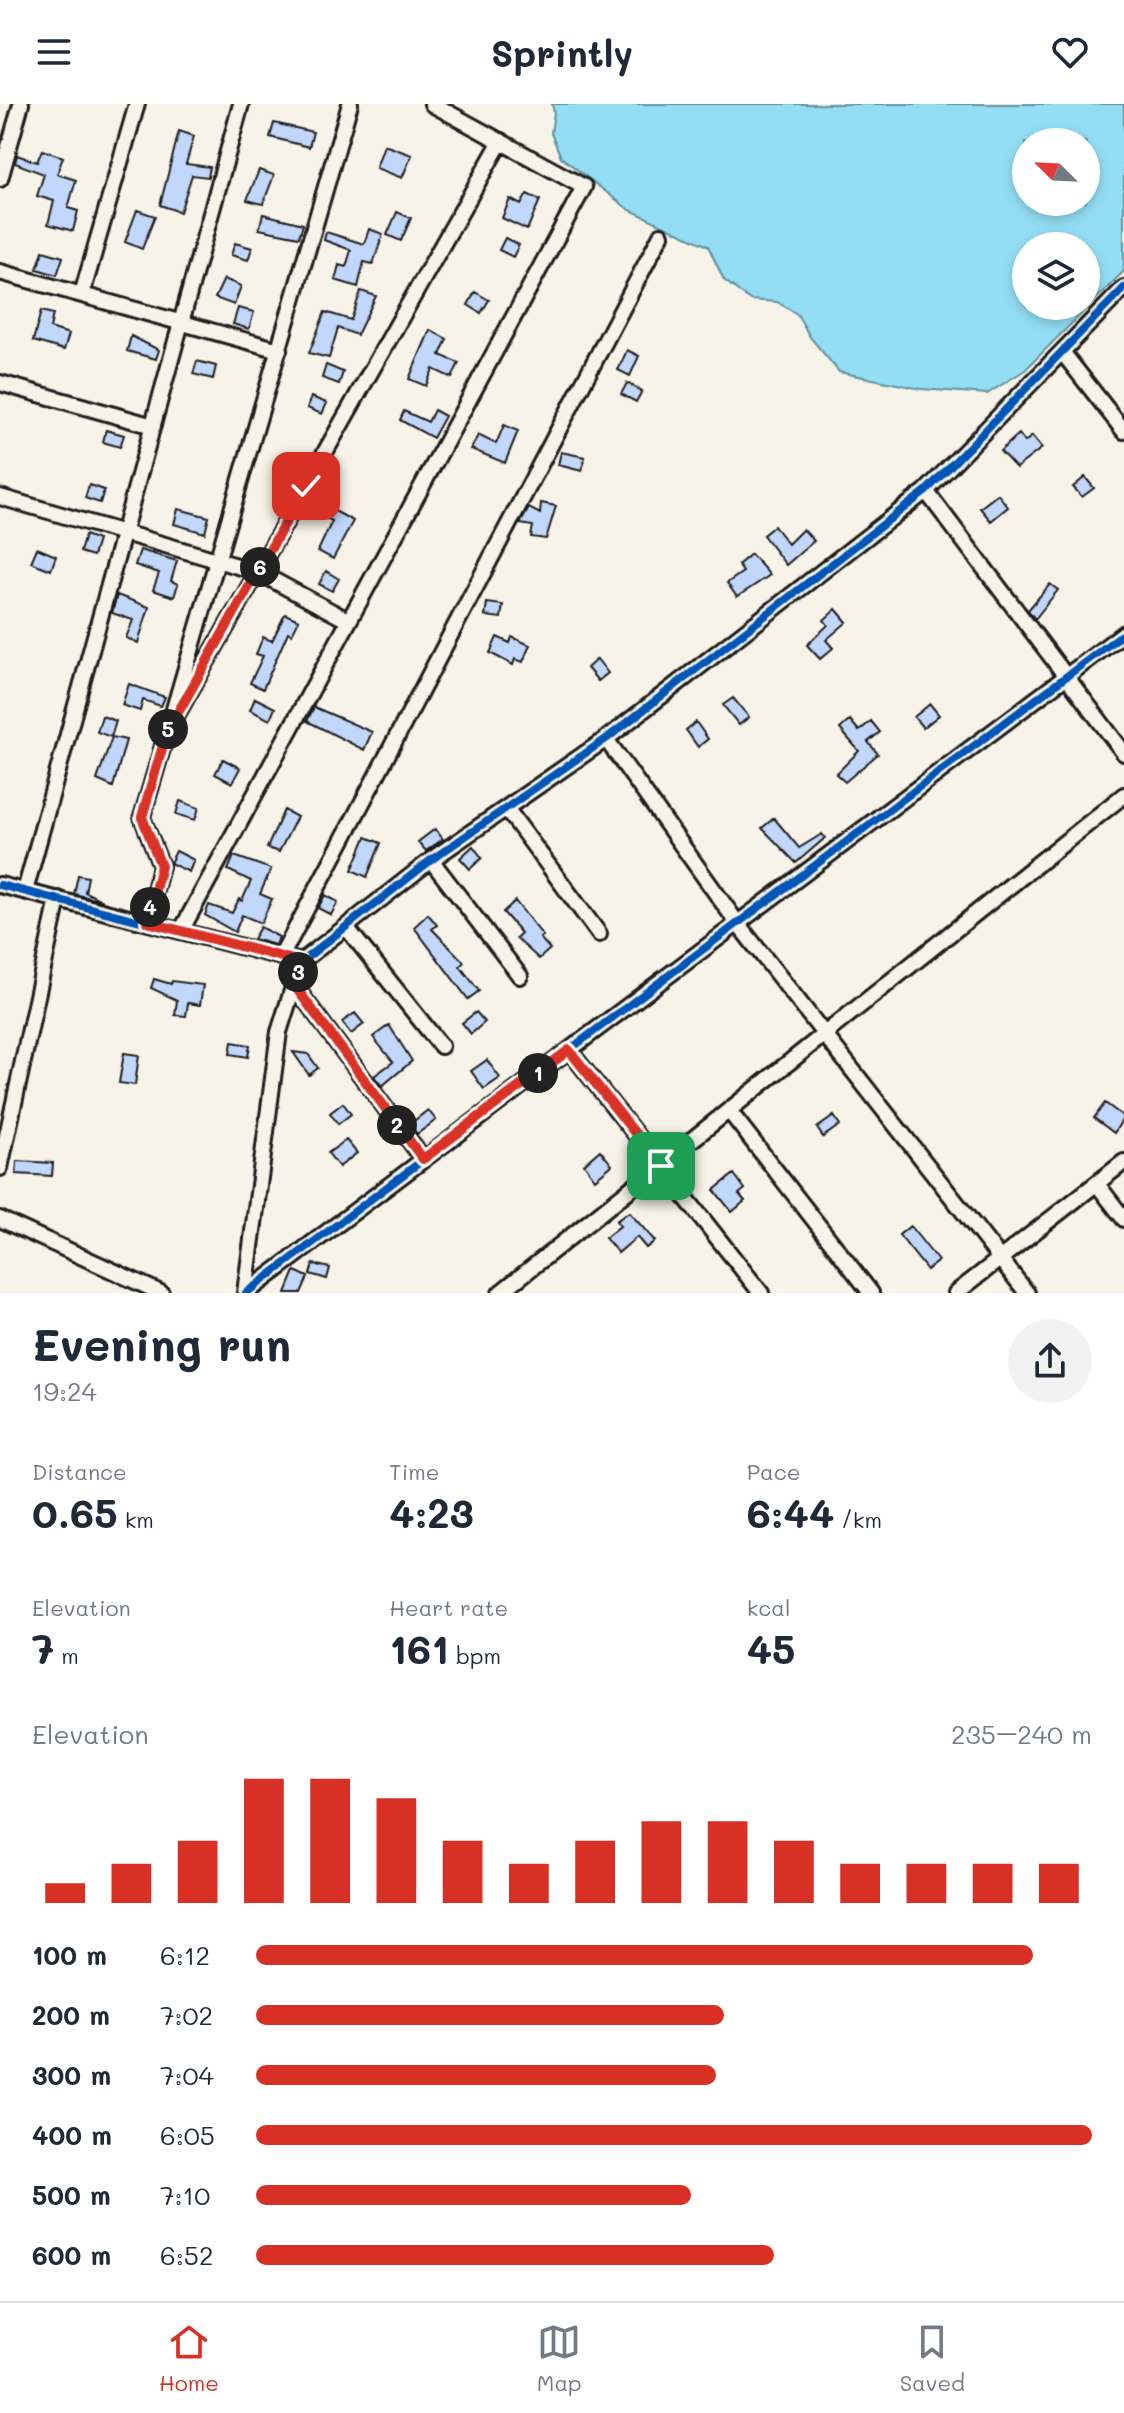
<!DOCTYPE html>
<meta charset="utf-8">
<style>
body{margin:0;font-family:Mali,sans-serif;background:#f2f2f3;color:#1f2937;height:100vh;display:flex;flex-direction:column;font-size:30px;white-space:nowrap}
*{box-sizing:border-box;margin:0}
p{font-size:26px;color:#747a83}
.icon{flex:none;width:44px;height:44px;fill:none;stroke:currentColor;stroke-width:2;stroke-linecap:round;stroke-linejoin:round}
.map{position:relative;height:1189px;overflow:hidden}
.side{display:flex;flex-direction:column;background:#fff;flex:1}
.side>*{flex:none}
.needle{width:52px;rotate:294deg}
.fabs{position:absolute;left:1012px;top:24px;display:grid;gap:16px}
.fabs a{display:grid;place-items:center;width:88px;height:88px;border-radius:50%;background:#fff;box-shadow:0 4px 12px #0003;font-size:40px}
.pin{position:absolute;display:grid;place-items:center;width:68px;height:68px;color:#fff;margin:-34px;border-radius:16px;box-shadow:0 4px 12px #0006}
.km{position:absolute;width:40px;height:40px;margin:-20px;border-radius:50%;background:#222;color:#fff;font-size:22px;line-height:40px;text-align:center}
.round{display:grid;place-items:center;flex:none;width:84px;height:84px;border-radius:42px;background:#f2f2f3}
.summary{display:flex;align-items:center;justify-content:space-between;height:136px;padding:0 32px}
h1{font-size:44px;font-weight:800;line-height:60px}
.metrics{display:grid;grid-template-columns:repeat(3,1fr);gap:12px;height:136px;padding:8px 32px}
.metrics div{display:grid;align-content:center}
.metrics b{font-size:40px;font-weight:800}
.metrics small{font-size:22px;font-weight:400}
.metrics p{font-size:22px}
.chart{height:224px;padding:16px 32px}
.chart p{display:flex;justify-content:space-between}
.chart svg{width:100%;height:144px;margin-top:8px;stroke:#d93025;stroke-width:6}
ul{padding:0 32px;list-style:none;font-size:26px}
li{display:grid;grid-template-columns:128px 96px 1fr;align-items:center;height:60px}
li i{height:20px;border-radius:10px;background:#d93025}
header{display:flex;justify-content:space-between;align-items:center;height:104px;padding:0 32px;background:#fff;font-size:36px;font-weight:800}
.menu{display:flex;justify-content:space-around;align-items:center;height:112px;border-top:2px solid #e0e1e3;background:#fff;font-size:22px;color:#747a83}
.menu a{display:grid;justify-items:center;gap:4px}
.menu .active{color:#d93025}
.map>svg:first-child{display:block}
.water{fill:#93def4;stroke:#63909e;stroke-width:2;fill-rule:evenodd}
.building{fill:#c2d7fc;stroke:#1c1c1c;stroke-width:2}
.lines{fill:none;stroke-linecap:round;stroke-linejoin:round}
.minor-casing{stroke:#1c1c1c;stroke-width:20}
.minor{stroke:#f7f3e8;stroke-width:14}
.cycleway-casing{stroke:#f7f3e8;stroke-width:13}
.cycleway{stroke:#0057b8;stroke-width:8}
.route-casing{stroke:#fff;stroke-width:16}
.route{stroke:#d93025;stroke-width:10}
</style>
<header><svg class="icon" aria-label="menu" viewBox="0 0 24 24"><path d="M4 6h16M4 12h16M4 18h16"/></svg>Sprintly<svg class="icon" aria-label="heart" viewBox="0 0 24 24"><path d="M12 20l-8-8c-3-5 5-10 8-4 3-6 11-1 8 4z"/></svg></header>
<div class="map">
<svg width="1124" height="1189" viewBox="0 0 1124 1189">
<rect width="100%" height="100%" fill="#f7f3e8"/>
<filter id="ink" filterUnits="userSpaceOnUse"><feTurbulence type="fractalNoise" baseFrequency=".0125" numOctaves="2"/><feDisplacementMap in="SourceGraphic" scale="16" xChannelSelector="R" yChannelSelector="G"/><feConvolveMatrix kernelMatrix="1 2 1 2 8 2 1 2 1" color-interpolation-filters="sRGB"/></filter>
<g filter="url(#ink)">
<!-- water -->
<path class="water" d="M 552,0 L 1124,0 L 1124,167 L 1025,266 L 987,290 L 921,285 L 839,268 L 810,233 L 797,210 L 777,198 L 750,196 L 724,176 L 708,142 L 628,105 L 561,53 L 551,29 L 554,9 ZM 1026,38 L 1086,38 L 1086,98 L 1026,98 ZM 1026,142 L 1086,142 L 1086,202 L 1026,202 Z"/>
<!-- building -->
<path class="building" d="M 274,19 L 313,28 L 309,43 L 270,33 Z
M 179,27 L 194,32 L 186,60 L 210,63 L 208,73 L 192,71 L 180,108 L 160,101 Z
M 384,41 L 412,51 L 402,74 L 376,64 Z
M 42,46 L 63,53 L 57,70 L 76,76 L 68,104 L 78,107 L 73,127 L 48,120 L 54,97 L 37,92 L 44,70 L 15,59 L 17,51 L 37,58 Z
M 259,66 L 274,71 L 263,100 L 247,96 Z
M 527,90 L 540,96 L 527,126 L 502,114 L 510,95 L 521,101 Z
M 137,106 L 155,112 L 142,145 L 125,138 Z
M 397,108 L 411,114 L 401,137 L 387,131 Z
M 263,110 L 303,120 L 299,133 L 259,125 Z
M 369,125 L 383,130 L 373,160 L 364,158 L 358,183 L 335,176 L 339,161 L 346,163 L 351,146 L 324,136 L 326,128 L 364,140 Z
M 505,134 L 519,141 L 513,153 L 499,146 Z
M 235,139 L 252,144 L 248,156 L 231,151 Z
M 43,147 L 63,153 L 57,171 L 37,165 Z
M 224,175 L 241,182 L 234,201 L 215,194 Z
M 361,187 L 376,192 L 357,231 L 338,224 L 329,254 L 309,249 L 325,208 L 351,216 Z
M 475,188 L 489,196 L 481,209 L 468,201 Z
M 238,204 L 254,208 L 249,225 L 233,220 Z
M 41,207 L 53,210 L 50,224 L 69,230 L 64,246 L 33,237 Z
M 430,226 L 447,235 L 440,251 L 459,259 L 452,274 L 433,265 L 426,282 L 409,275 Z
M 131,232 L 159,246 L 156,255 L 127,247 Z
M 627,246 L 639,252 L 630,272 L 618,266 Z
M 197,257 L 216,262 L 213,275 L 193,270 Z
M 326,261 L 343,268 L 339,280 L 322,274 Z
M 627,279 L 642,287 L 636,298 L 621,290 Z
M 311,293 L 327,299 L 322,310 L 307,304 Z
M 434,306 L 445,312 L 433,334 L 400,316 L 404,307 L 428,318 Z
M 504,321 L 518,327 L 505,359 L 471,345 L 478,331 L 496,340 Z
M 106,326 L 124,331 L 120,343 L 103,338 Z
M 1019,330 L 1025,338 L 1032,332 L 1042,344 L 1016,364 L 1000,347 Z
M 561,348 L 585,353 L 582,367 L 558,361 Z
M 1085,373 L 1094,384 L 1082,393 L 1073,383 Z
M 89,381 L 104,386 L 100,399 L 85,394 Z
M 998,390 L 1008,403 L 991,417 L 980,404 Z
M 320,399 L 353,417 L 333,455 L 318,447 L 332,417 L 315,408 Z
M 541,399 L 556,402 L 546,435 L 531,433 L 533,422 L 520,420 L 529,404 L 540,410 Z
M 178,405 L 209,413 L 205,429 L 174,420 Z
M 774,422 L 788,440 L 803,425 L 814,437 L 786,461 L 763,431 Z
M 85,431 L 98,436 L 93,452 L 80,448 Z
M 37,444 L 56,452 L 51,466 L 31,458 Z
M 140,446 L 177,457 L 171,477 L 178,480 L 174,493 L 153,486 L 159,469 L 135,461 Z
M 751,450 L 770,471 L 737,493 L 727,479 L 743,468 L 738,461 Z
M 326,467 L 339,475 L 332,487 L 319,480 Z
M 1050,480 L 1058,486 L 1035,515 L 1028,506 Z
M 117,491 L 149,503 L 138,539 L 126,534 L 133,516 L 112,509 Z
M 487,499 L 503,501 L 501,514 L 485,512 Z
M 836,505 L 847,518 L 826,536 L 833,544 L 820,555 L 807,541 L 828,521 L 824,516 Z
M 285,510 L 299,516 L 292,530 L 288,528 L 263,585 L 250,579 L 263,552 L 256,550 L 263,533 L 272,537 Z
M 497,533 L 510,539 L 512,533 L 530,541 L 523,558 L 515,555 L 513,561 L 490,549 Z
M 597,555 L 608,569 L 598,577 L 587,564 Z
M 129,580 L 165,593 L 161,602 L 143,596 L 140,607 L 122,601 Z
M 255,594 L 275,604 L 270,616 L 250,606 Z
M 733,594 L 749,613 L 739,621 L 723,601 Z
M 930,600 L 939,611 L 923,624 L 914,613 Z
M 314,603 L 372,628 L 364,646 L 307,617 Z
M 102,612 L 116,617 L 111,633 L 97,628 Z
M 850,616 L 859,627 L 871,617 L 880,628 L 868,638 L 878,650 L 845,678 L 836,670 L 859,647 L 840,625 Z
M 696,618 L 708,635 L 698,643 L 686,626 Z
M 112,633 L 126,636 L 113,683 L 97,676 Z
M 223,655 L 240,664 L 232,679 L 215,670 Z
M 180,697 L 199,704 L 195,716 L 176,710 Z
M 284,706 L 297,713 L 279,748 L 267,744 Z
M 774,714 L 799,744 L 822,730 L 825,734 L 796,759 L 762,724 Z
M 435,725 L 443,735 L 426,747 L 418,738 Z
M 366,733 L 381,739 L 367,773 L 352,766 Z
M 473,742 L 482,754 L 470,765 L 460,754 Z
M 176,747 L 194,756 L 189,768 L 170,759 Z
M 234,752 L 271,765 L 260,790 L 272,795 L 261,819 L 242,811 L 235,828 L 205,811 L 209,801 L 232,809 L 239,795 L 242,797 L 251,777 L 228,766 Z
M 78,771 L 88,773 L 85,788 L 103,797 L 74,790 Z
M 325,791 L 338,798 L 331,811 L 318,804 Z
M 515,797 L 543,832 L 540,834 L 550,845 L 539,855 L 516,834 L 521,829 L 503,808 Z
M 428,810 L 437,821 L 432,825 L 464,858 L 460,862 L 479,887 L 468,895 L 414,823 Z
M 260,823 L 279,833 L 275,841 L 253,835 Z
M 154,875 L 171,880 L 172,877 L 203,881 L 200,901 L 188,899 L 186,912 L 175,911 L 177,896 L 151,884 Z
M 476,908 L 485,918 L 471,930 L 462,919 Z
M 355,909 L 364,920 L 351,930 L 342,918 Z
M 389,921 L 412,957 L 382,982 L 374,972 L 393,958 L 373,933 Z
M 232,938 L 250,941 L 248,953 L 230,950 Z
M 293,948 L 308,950 L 318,964 L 309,971 Z
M 124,949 L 139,951 L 135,981 L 119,979 Z
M 487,956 L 500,974 L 484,985 L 471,967 Z
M 343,999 L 351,1010 L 338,1020 L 330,1009 Z
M 1105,999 L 1124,1013 L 1114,1029 L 1094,1014 Z
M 428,1006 L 436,1016 L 417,1030 L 410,1020 Z
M 834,1012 L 840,1021 L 823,1033 L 817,1024 Z
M 346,1036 L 357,1049 L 339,1063 L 328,1049 Z
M 600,1046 L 612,1061 L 595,1075 L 584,1060 Z
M 17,1057 L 53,1059 L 52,1072 L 16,1070 Z
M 734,1070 L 745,1085 L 739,1090 L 745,1097 L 732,1108 L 714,1086 Z
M 629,1108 L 655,1137 L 646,1144 L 637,1133 L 618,1149 L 605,1134 L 620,1122 L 616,1117 Z
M 910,1122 L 938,1157 L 927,1166 L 899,1131 Z
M 313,1160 L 330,1164 L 327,1175 L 310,1170 Z
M 295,1167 L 308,1173 L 301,1189 L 286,1189 Z"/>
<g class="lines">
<defs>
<path id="minor" d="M 0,75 L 21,0
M 0,168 L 279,246
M 82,190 L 137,0
M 1063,249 L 1124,327
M 0,279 L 153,322
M 926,387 L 1124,649
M 0,393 L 258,468 L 349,517
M 174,605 L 350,0
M 606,635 L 738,820 L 1027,1189
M 506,704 L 599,830
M 431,756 L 520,872
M 0,781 L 301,858 L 431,756 L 606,635 L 926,387 L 1124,184
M 25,787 L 241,0
M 147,818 L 161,762 L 142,713 L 167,628 L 501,37
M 346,823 L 441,942
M 181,827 L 584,83 L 432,0
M 282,851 L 661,131
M 294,881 L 423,1055
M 569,946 L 761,1189
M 730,1008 L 871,1189
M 0,1064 L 58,795
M 1097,1080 L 1124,1115
M 0,1115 L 161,1189
M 245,1189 L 279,928 L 301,858
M 246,1189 L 1124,529
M 500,1189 L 1124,691
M 956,1189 L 1124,1058"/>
</defs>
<!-- minor casing -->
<use href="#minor" class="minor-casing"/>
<!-- minor -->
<use href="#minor" class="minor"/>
<defs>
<path id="cycleway" d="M 0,781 L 301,858 L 431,756 L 606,635 L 926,387 L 1124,184
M 246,1189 L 1124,529"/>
</defs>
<!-- cycleway casing -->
<use href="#cycleway" class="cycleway-casing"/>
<!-- cycleway -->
<use href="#cycleway" class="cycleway"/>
</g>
</g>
<g class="lines" filter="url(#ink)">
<defs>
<path id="route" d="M 306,382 L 167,628 L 142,713 L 161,762 L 147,818 L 301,858 L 294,881 L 423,1055 L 569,946 L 661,1062"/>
</defs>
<!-- route casing -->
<use href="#route" class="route-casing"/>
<!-- route -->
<use href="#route" class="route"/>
</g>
</svg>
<div class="fabs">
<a><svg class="needle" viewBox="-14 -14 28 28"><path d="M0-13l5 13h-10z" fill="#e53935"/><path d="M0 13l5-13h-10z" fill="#747a83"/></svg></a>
<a><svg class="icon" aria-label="layers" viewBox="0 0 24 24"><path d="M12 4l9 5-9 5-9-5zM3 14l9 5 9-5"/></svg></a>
</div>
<div class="pin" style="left:661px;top:1062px;background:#1e9e55"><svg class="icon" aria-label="arrive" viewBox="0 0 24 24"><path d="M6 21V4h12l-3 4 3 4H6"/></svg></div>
<div class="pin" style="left:306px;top:382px;background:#d93025"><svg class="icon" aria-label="check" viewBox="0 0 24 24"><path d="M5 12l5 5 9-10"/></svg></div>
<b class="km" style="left:538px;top:969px">1</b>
<b class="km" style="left:397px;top:1021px">2</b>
<b class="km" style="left:298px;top:868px">3</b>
<b class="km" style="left:150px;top:803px">4</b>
<b class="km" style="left:168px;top:625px">5</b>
<b class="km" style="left:260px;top:463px">6</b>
</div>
<section class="side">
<div class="summary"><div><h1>Evening run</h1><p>19:24</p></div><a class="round"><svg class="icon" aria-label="share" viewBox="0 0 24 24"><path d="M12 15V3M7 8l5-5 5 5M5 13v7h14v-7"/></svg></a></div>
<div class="metrics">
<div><p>Distance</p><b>0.65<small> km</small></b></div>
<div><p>Time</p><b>4:23</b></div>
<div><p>Pace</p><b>6:44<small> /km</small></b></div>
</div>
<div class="metrics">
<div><p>Elevation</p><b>7<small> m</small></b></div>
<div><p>Heart rate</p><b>161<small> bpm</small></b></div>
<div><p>kcal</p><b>45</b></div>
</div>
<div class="chart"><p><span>Elevation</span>235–240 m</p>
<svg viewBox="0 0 160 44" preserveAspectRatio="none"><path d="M5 44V38M15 44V32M25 44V25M35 44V6M45 44V6M55 44V12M65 44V25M75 44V32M85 44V25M95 44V19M105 44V19M115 44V25M125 44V32M135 44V32M145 44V32M155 44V32"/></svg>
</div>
<ul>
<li><b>100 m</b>6:12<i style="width:93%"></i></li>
<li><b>200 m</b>7:02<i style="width:56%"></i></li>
<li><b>300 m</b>7:04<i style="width:55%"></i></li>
<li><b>400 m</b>6:05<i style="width:100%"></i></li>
<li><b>500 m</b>7:10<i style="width:52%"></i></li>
<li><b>600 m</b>6:52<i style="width:62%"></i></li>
</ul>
</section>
<nav class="menu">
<a class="active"><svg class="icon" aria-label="home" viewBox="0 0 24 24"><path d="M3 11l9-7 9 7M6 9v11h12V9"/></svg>Home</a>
<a><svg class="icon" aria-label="map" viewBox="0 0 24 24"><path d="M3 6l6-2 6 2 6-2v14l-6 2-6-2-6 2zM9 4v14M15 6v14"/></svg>Map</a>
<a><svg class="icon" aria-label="saved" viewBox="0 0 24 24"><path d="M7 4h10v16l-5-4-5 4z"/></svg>Saved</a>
</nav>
